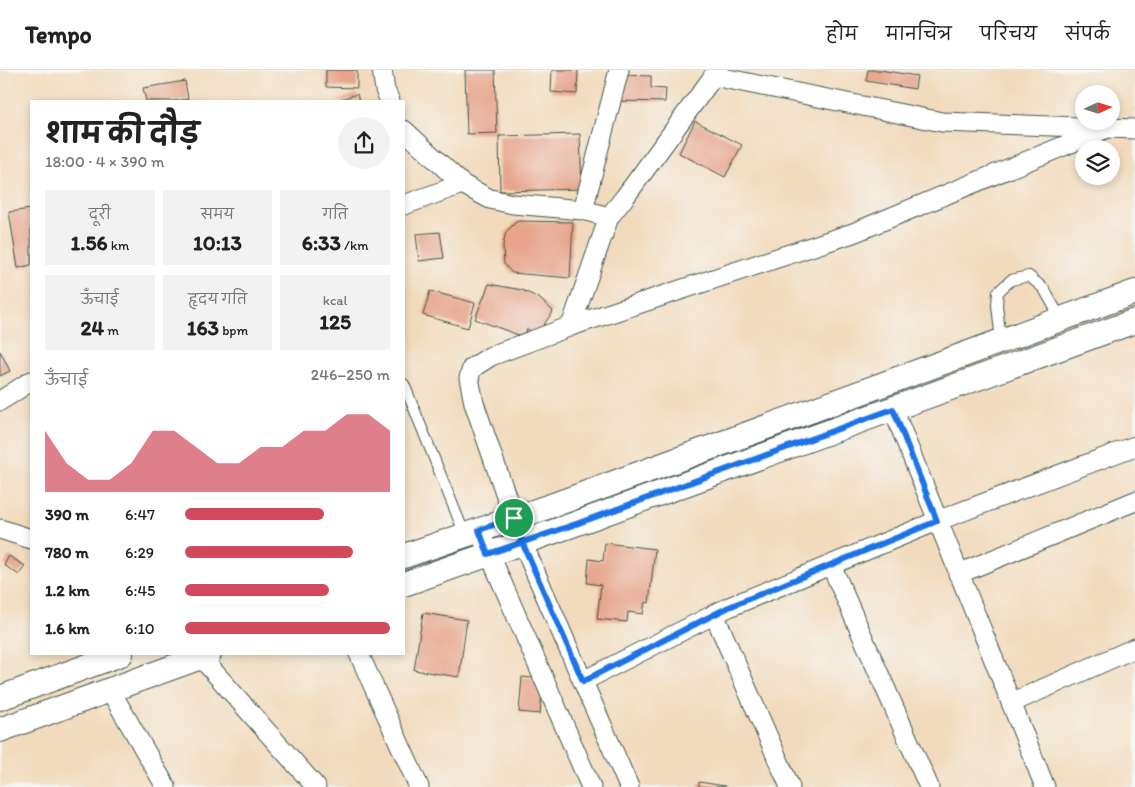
<!DOCTYPE html>
<html lang="hi">
<meta charset="utf-8">
<style>
body{margin:0;font-family:Itim,"Playpen Sans Deva",sans-serif;background:#f2f2f2;color:#222;height:100vh;display:flex;flex-direction:column;font-size:19px;white-space:nowrap}
*{box-sizing:border-box;margin:0}
p{font-size:16px;color:#767676}
.icon{flex:none;width:28px;height:28px;fill:none;stroke:currentColor;stroke-width:2;stroke-linecap:round;stroke-linejoin:round}
.map{position:relative;flex:1;overflow:hidden}
.drawer{position:absolute;left:30px;top:30px;width:375px;height:555px;display:flex;flex-direction:column;background:#fff;border-radius:0px;box-shadow:0 2px 8px #0003}
.drawer>*{flex:none}
.needle{width:32px;rotate:86deg}
.controls{position:absolute;left:1075px;top:15px;display:grid;gap:10px}
.controls a{display:grid;place-items:center;width:45px;height:45px;border-radius:50%;background:#fff;box-shadow:0 2px 8px #0003;font-size:25px}
.pin{position:absolute;display:grid;place-items:center;width:42px;height:42px;color:#fff;margin:-21px;border:2px solid #fff;border-radius:50%;box-shadow:0 1px 5px #0007}
.round{display:grid;place-items:center;flex:none;width:52px;height:52px;border-radius:26px;background:#f2f2f2}
.headline{display:flex;align-items:center;justify-content:space-between;height:85px;padding:0 15px}
h1{font-size:28px;font-weight:700;line-height:38px}
.metrics{display:grid;grid-template-columns:repeat(3,1fr);gap:8px;height:85px;padding:5px 15px}
.metrics div{display:grid;align-content:center;border-radius:0px;background:#f2f2f2;text-align:center}
.metrics b{font-size:21px;font-weight:700}
.metrics small{font-size:14px;font-weight:400}
.metrics p{font-size:14px}
.chart{height:140px;padding:10px 15px}
.chart p{display:flex;justify-content:space-between}
.chart svg{width:100%;height:90px;margin-top:5px;fill:#d1495b;opacity:.7}
ul{padding:0 15px;list-style:none;font-size:16px}
li{display:grid;grid-template-columns:80px 60px 1fr;align-items:center;height:38px}
li i{height:12px;border-radius:6px;background:#d1495b}
header{display:flex;align-items:center;gap:30px;box-sizing:border-box;height:70px;padding:0 25px;background:#fff;border-bottom:1px solid #e0e0e0}
header strong{font-size:24px}
nav{display:flex;gap:28px;margin-inline-start:auto;font-size:18px}
.map>svg:first-child{display:block}
.building{fill:#e7a48b}
.lines{fill:none;stroke-linecap:round;stroke-linejoin:round}
.service-casing{stroke:#3f5549;stroke-width:12}
.minor-casing{stroke:#3f5549;stroke-width:21}
.tertiary-casing{stroke:#3f5549;stroke-width:26}
.service{stroke:#fff;stroke-width:10}
.minor{stroke:#fff;stroke-width:19}
.tertiary{stroke:#fff;stroke-width:24}
.route-casing{stroke:#fff;stroke-width:10}
.route{stroke:#1a73e8;stroke-width:6}
</style>
<header>
<strong>Tempo</strong>
<nav><a>होम</a><a>मानचित्र</a><a>परिचय</a><a>संपर्क</a></nav>
</header>
<div class="map">
<svg width="1135" height="717" viewBox="0 0 1135 717">
<rect width="100%" height="100%" fill="#f6f6f2"/>
<filter id="ink" filterUnits="userSpaceOnUse"><feTurbulence type="fractalNoise" baseFrequency=".02" numOctaves="2"/><feDisplacementMap in="SourceGraphic" scale="10" xChannelSelector="R" yChannelSelector="G"/><feConvolveMatrix kernelMatrix="1 2 1 2 8 2 1 2 1" color-interpolation-filters="sRGB"/></filter>
<filter id="wash" filterUnits="userSpaceOnUse"><feTurbulence type="fractalNoise" baseFrequency=".0096" numOctaves="4" result="noise"/><feDisplacementMap in="SourceGraphic" scale="20" xChannelSelector="R" yChannelSelector="G"/><feGaussianBlur stdDeviation="1.12" result="paint"/><feColorMatrix in="noise" values="0 0 0 0 0 0 0 0 0 0 0 0 0 0 0 0 0 1.4 0 .05"/><feComposite in="paint" operator="in"/></filter>
<g filter="url(#wash)">
<rect width="100%" height="100%" fill="#f2dbbd"/>
<g id="blocks">
<!-- building -->
<path class="building" d="M 326,0 L 357,0 L 357,18 L 326,17 Z
M 465,0 L 495,0 L 497,63 L 467,64 Z
M 552,0 L 578,0 L 577,24 L 551,22 Z
M 868,0 L 880,0 L 917,6 L 915,19 L 866,11 Z
M 620,5 L 651,6 L 651,18 L 666,19 L 665,32 L 619,31 Z
M 185,11 L 188,29 L 175,31 L 146,31 L 143,18 Z
M 357,24 L 359,31 L 335,31 Z
M 695,51 L 742,75 L 725,107 L 679,83 Z
M 580,64 L 582,119 L 500,121 L 499,66 Z
M 31,139 L 31,195 L 18,198 L 9,142 Z
M 517,151 L 573,152 L 570,208 L 512,203 L 504,194 L 503,175 L 506,162 Z
M 440,162 L 444,188 L 419,191 L 416,164 Z
M 489,214 L 522,220 L 539,228 L 553,241 L 538,264 L 527,259 L 524,267 L 475,249 Z
M 430,221 L 475,233 L 468,258 L 423,245 Z
M 0,281 L 10,301 L 0,306 Z
M 605,473 L 655,479 L 649,533 L 645,532 L 643,544 L 628,542 L 627,552 L 597,549 L 601,515 L 587,513 L 589,489 L 603,491 Z
M 9,486 L 25,496 L 19,505 L 4,495 Z
M 423,543 L 467,550 L 459,607 L 414,600 Z
M 522,607 L 543,609 L 540,644 L 519,642 Z
M 699,712 L 725,716 L 725,717 L 699,717 Z"/>
</g>
</g>
<g filter="url(#ink)">
<use href="#blocks" fill-opacity="0" stroke="#3f5549" stroke-width="1"/>
<g class="lines">
<defs>
<path id="service" d="M 1001,271 L 997,235 L 998,222 L 1011,210 L 1029,206 L 1044,219 L 1061,249
M 404,314 L 465,465"/>
<path id="minor" d="M 382,0 L 385,20 L 390,31
M 713,6 L 942,52 L 1135,59
M 404,60 L 462,114 L 490,129 L 513,134 L 583,140 L 609,147
M 404,135 L 462,114
M 583,140 L 619,0
M 571,256 L 853,163 L 1107,58
M 0,331 L 31,311
M 893,339 L 1045,717
M 0,459 L 31,469
M 479,460 L 591,717
M 831,495 L 929,717
M 958,504 L 1135,431
M 714,544 L 790,717
M 198,584 L 316,717
M 359,584 L 419,717
M 583,611 L 729,537 L 937,451 L 1135,376
M 110,620 L 166,717
M 1011,633 L 1135,578
M 629,717 L 522,472 L 474,333 L 469,308 L 472,298 L 491,286 L 571,256 L 609,147 L 625,127 L 718,0"/>
<path id="tertiary" d="M 404,486 L 559,433 L 1135,222
M 404,514 L 575,454 L 1135,251
M 0,628 L 121,584
M 0,660 L 209,584"/>
</defs>
<!-- service casing -->
<use href="#service" class="service-casing"/>
<!-- minor casing -->
<use href="#minor" class="minor-casing"/>
<!-- tertiary casing -->
<use href="#tertiary" class="tertiary-casing"/>
<!-- service -->
<use href="#service" class="service"/>
<!-- minor -->
<use href="#minor" class="minor"/>
<!-- tertiary -->
<use href="#tertiary" class="tertiary"/>
</g>
</g>
<g class="lines" filter="url(#ink)">
<defs>
<path id="route" d="M 514,448 L 479,460 L 488,484 L 576,454 L 893,339 L 937,451 L 729,537 L 583,611 L 522,472 L 514,448"/>
</defs>
<!-- route casing -->
<use href="#route" class="route-casing"/>
<!-- route -->
<use href="#route" class="route"/>
</g>
</svg>
<div class="controls">
<a><svg class="needle" viewBox="-14 -14 28 28"><path d="M0-13l5 13h-10z" fill="#e53935"/><path d="M0 13l5-13h-10z" fill="#767676"/></svg></a>
<a><svg class="icon" aria-label="layers" viewBox="0 0 24 24"><path d="M12 4l9 5-9 5-9-5zM3 14l9 5 9-5"/></svg></a>
</div>
<div class="pin" style="left:514px;top:448px;background:#1e9e55"><svg class="icon" aria-label="arrive" viewBox="0 0 24 24"><path d="M6 21V4h12l-3 4 3 4H6"/></svg></div>
<section class="drawer">
<div class="headline"><div><h1>शाम की दौड़</h1><p>18:00 · 4 × 390 m</p></div><a class="round"><svg class="icon" aria-label="share" viewBox="0 0 24 24"><path d="M12 15V3M7 8l5-5 5 5M5 13v7h14v-7"/></svg></a></div>
<div class="metrics">
<div><p>दूरी</p><b>1.56<small> km</small></b></div>
<div><p>समय</p><b>10:13</b></div>
<div><p>गति</p><b>6:33<small> /km</small></b></div>
</div>
<div class="metrics">
<div><p>ऊँचाई</p><b>24<small> m</small></b></div>
<div><p>हृदय गति</p><b>163<small> bpm</small></b></div>
<div><p>kcal</p><b>125</b></div>
</div>
<div class="chart"><p><span>ऊँचाई</span>246–250 m</p>
<svg viewBox="0 0 160 44" preserveAspectRatio="none"><path d="M0 44V14L10 30L20 38L30 38L40 30L50 14L60 14L70 22L80 30L90 30L100 22L110 22L120 14L130 14L140 6L150 6L160 14V44z"/></svg>
</div>
<ul>
<li><b>390 m</b>6:47<i style="width:68%"></i></li>
<li><b>780 m</b>6:29<i style="width:82%"></i></li>
<li><b>1.2 km</b>6:45<i style="width:70%"></i></li>
<li><b>1.6 km</b>6:10<i style="width:100%"></i></li>
</ul>
</section>
</div>
